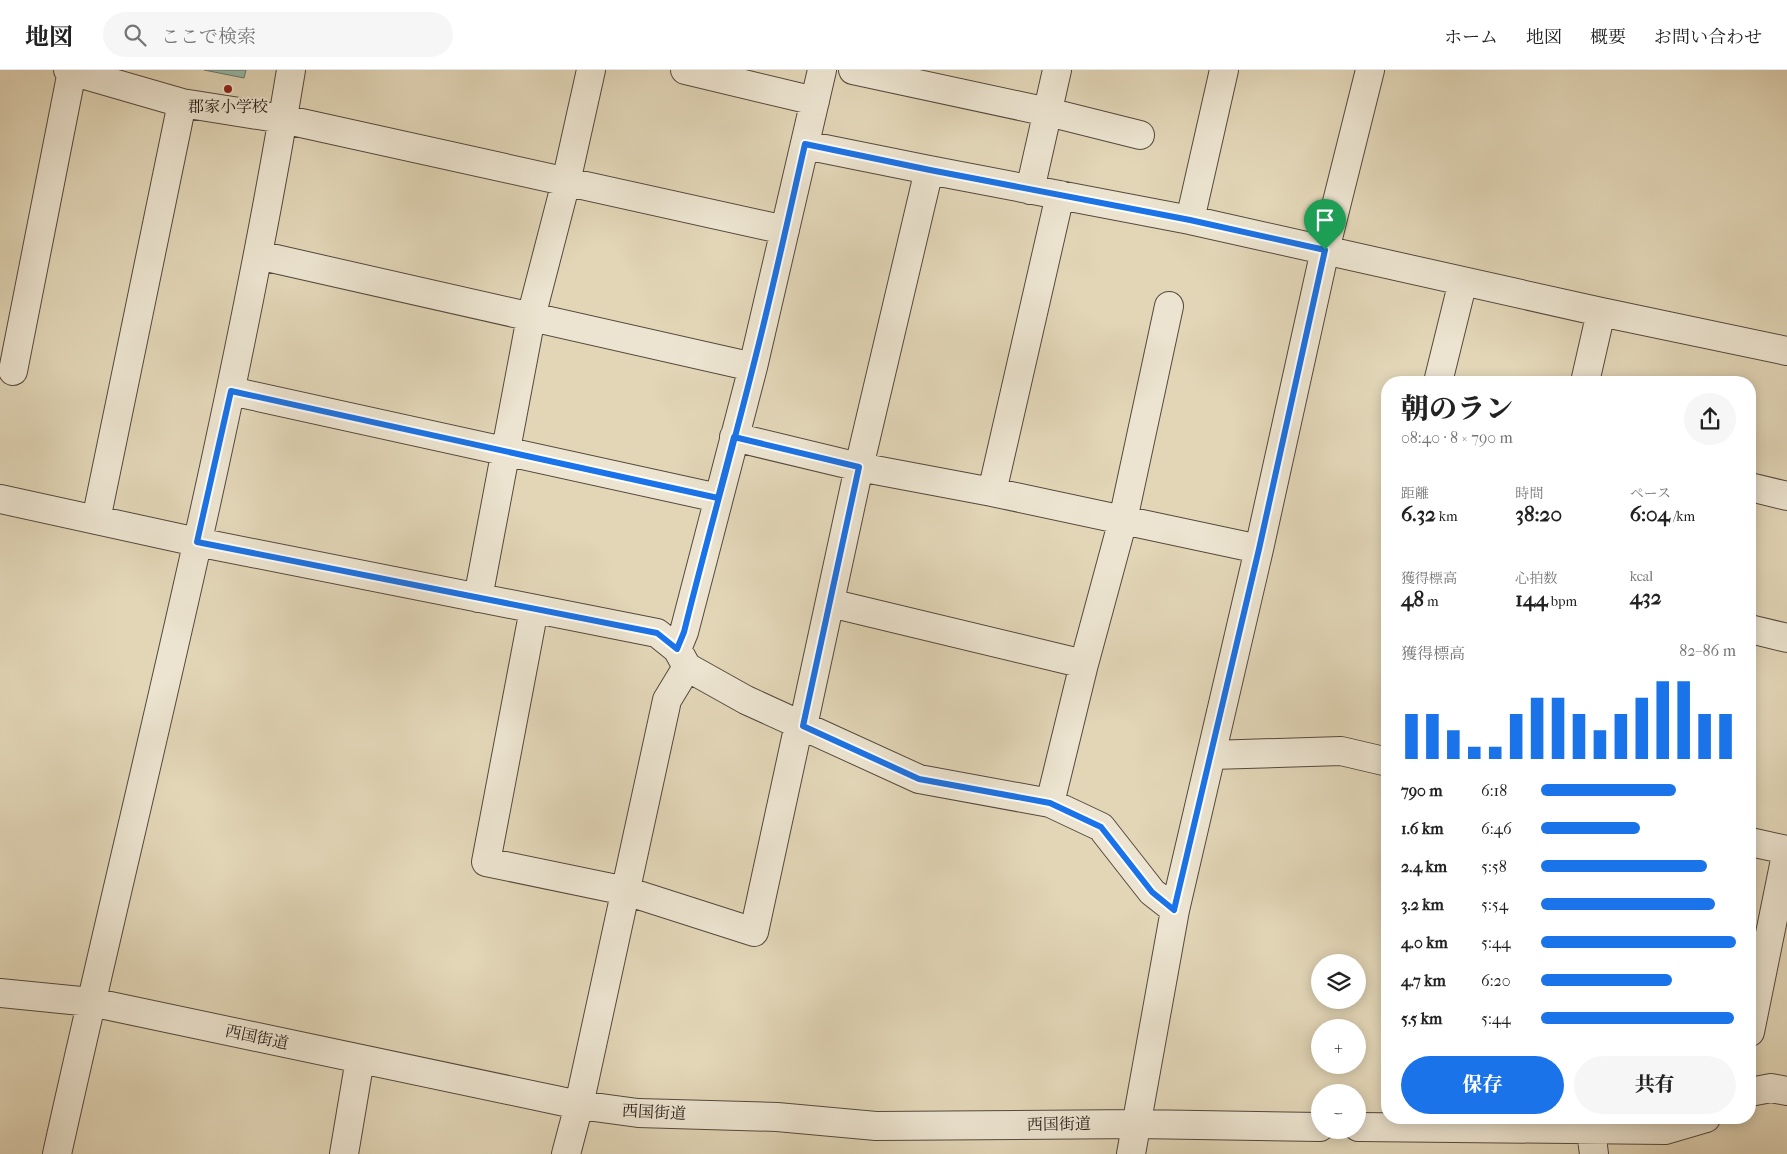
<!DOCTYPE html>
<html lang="ja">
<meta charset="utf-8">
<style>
body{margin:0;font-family:"IM FELL French Canon","Noto Serif JP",serif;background:#f6f6f6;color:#222;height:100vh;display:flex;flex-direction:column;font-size:19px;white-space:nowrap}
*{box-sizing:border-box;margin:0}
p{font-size:16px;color:#767676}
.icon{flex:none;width:28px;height:28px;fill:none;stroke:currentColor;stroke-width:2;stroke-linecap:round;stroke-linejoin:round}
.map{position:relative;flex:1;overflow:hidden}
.sheet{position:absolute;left:1381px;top:306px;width:375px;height:748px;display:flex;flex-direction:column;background:#fff;border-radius:20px;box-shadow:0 2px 12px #0003}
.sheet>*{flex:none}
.fabs{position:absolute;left:1311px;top:884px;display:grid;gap:10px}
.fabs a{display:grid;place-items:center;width:55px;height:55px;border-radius:50%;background:#fff;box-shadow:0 2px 12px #0003;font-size:25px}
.pin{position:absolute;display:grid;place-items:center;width:42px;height:42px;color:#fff;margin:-51px -21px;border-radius:50% 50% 50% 0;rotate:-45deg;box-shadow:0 0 5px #0007}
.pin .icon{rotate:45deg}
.round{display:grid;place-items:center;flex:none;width:52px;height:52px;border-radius:26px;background:#f6f6f6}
.headline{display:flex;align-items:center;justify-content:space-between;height:85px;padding:0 20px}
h1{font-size:28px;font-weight:800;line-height:38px}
.figures{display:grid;grid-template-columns:repeat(3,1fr);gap:8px;height:85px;padding:5px 20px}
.figures div{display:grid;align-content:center}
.figures b{font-size:21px;font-weight:800}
.figures small{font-size:14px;font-weight:400}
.figures p{font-size:14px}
.chart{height:140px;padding:10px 20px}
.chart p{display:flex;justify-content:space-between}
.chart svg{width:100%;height:90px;margin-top:5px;stroke:#1a73e8;stroke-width:6}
.action{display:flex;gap:10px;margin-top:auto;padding:10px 20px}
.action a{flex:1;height:58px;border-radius:30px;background:#1a73e8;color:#fff;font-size:20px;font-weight:800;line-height:58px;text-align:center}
.action a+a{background:#f6f6f6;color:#222}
ul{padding:0 20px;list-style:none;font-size:16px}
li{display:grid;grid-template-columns:80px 60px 1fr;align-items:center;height:38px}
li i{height:12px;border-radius:6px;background:#1a73e8}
header{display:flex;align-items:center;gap:30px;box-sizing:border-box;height:70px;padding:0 25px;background:#fff;border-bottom:1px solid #e0e0e0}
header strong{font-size:24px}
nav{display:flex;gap:28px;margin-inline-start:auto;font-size:18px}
.search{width:350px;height:45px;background:#f6f6f6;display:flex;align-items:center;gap:12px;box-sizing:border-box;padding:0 18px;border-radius:28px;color:#767676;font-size:19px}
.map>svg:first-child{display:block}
.water{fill:#96baa8;stroke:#697a6d}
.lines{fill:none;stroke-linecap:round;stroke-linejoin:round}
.street-casing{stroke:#54493e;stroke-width:30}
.street{stroke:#ece4d0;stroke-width:28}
.route-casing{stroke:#fff;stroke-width:10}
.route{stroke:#1a73e8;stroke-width:6}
.poi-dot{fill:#8f2418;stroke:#ece4d0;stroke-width:2}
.labels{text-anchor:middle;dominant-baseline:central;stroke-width:4;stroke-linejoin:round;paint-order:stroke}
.poi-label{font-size:16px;fill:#251a15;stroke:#ece4d0}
.street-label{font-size:16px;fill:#251a15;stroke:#ece4d0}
</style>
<header>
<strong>地図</strong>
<div class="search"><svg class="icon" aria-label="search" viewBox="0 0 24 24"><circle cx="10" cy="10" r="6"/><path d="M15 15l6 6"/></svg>ここで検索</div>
<nav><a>ホーム</a><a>地図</a><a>概要</a><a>お問い合わせ</a></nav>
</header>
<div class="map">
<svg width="1787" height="1084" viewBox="0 0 1787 1084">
<rect width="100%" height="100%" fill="#e2d6b7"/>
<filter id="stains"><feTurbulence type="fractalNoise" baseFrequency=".004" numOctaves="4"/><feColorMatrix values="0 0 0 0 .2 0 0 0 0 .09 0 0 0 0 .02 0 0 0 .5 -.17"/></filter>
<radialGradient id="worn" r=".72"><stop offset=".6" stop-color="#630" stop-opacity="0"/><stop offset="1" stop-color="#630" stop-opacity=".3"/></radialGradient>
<!-- water -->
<path class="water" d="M 204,0 L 246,0 L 244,8 Z"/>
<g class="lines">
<defs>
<path id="street" d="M 68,0 L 182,33 L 283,49 L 785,160
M 685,0 L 815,31
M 853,0 L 1048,42 L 1140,65
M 805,75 L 929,100 L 1190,150 L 1601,242 L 1787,281
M 1030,120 L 1057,0
M 1190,150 L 1224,0
M 258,185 L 753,297
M 13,301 L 72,1
M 1438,312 L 1463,211
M 1585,312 L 1601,242
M 231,321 L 718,428
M 734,367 L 859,397 L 992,422 L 1259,479
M 1750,417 L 1787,426
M 992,422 L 1060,125
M 0,429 L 197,472 L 657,563 L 677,579 L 687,597 L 746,630 L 919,709 L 1050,733 L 1101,757 L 1152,822 L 1175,840
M 96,450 L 182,33
M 478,528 L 531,247 L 566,112 L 591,0
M 830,533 L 1084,594
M 534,539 L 486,792 L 626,821 L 754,862 L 799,654
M 1750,559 L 1787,568
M 677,579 L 684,562 L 753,297 L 822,0
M 803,656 L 859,397 L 929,100
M 1211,685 L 1341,681 L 1388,692
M 1050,733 L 1084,594 L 1123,450 L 1169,236
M 1750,772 L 1787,780
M 0,923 L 91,932 L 579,1035 L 638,1043 L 777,1047 L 876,1056 L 1138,1054 L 1320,1057
M 1750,962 L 1787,780
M 1750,1022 L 1771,1018 L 1787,1021
M 1358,1057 L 1665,1060 L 1706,1048
M 1591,1061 L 1594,1084
M 57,1084 C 137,723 231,365 291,0
M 344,1084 L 360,989
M 566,1084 L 579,1035 L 667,630 L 687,597
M 1131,1084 L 1175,840 L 1259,479 L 1325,180 L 1370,0"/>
</defs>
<!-- street casing -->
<use href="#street" class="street-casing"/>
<!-- street -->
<use href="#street" class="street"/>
</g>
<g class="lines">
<defs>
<path id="route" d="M 1325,180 L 1190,150 L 930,100 L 805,74 C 788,149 772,223 753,297 C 731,385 706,473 684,562 L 677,579 L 657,563 L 197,472 L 231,321 L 718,428 L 734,367 L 859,397 L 803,656 L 919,709 L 1050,733 L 1101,757 L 1152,822 L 1174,840 L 1259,479 L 1325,180"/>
</defs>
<!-- route casing -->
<use href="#route" class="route-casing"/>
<!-- route -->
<use href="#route" class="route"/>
</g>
<!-- markers -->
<circle class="poi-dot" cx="228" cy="19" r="5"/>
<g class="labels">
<!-- poi labels -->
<g class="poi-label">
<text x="228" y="36">郡家小学校</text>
</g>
<!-- street labels -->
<g class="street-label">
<text transform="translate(257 967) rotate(12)">西国街道</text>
<text transform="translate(654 1042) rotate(3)">西国街道</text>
<text transform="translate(1059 1054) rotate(-1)">西国街道</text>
</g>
</g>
<rect width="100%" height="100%" filter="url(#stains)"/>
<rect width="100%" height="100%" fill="url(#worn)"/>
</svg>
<div class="fabs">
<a><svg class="icon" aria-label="layers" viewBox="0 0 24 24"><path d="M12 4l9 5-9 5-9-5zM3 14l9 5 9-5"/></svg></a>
<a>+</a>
<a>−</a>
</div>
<div class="pin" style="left:1325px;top:180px;background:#1e9e55"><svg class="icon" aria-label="arrive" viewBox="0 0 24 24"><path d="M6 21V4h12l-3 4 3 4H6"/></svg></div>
<section class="sheet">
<div class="headline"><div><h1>朝のラン</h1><p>08:40 · 8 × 790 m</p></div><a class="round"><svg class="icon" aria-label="share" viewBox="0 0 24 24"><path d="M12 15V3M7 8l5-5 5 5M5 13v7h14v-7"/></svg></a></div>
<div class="figures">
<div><p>距離</p><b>6.32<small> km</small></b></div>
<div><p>時間</p><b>38:20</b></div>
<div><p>ペース</p><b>6:04<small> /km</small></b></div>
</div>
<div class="figures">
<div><p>獲得標高</p><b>48<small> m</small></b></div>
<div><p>心拍数</p><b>144<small> bpm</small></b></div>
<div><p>kcal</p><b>432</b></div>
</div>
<div class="chart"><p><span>獲得標高</span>82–86 m</p>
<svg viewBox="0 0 160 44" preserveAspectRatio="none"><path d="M5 44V22M15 44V22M25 44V30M35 44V38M45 44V38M55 44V22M65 44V14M75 44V14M85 44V22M95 44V30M105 44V22M115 44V14M125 44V6M135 44V6M145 44V22M155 44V22"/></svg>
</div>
<ul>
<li><b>790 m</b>6:18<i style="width:69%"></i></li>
<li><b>1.6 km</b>6:46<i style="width:51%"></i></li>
<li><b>2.4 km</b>5:58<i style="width:85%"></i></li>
<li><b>3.2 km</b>5:54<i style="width:89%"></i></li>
<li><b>4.0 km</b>5:44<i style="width:100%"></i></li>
<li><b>4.7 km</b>6:20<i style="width:67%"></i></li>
<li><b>5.5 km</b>5:44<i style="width:99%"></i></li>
</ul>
<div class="action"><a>保存</a><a>共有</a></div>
</section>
</div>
